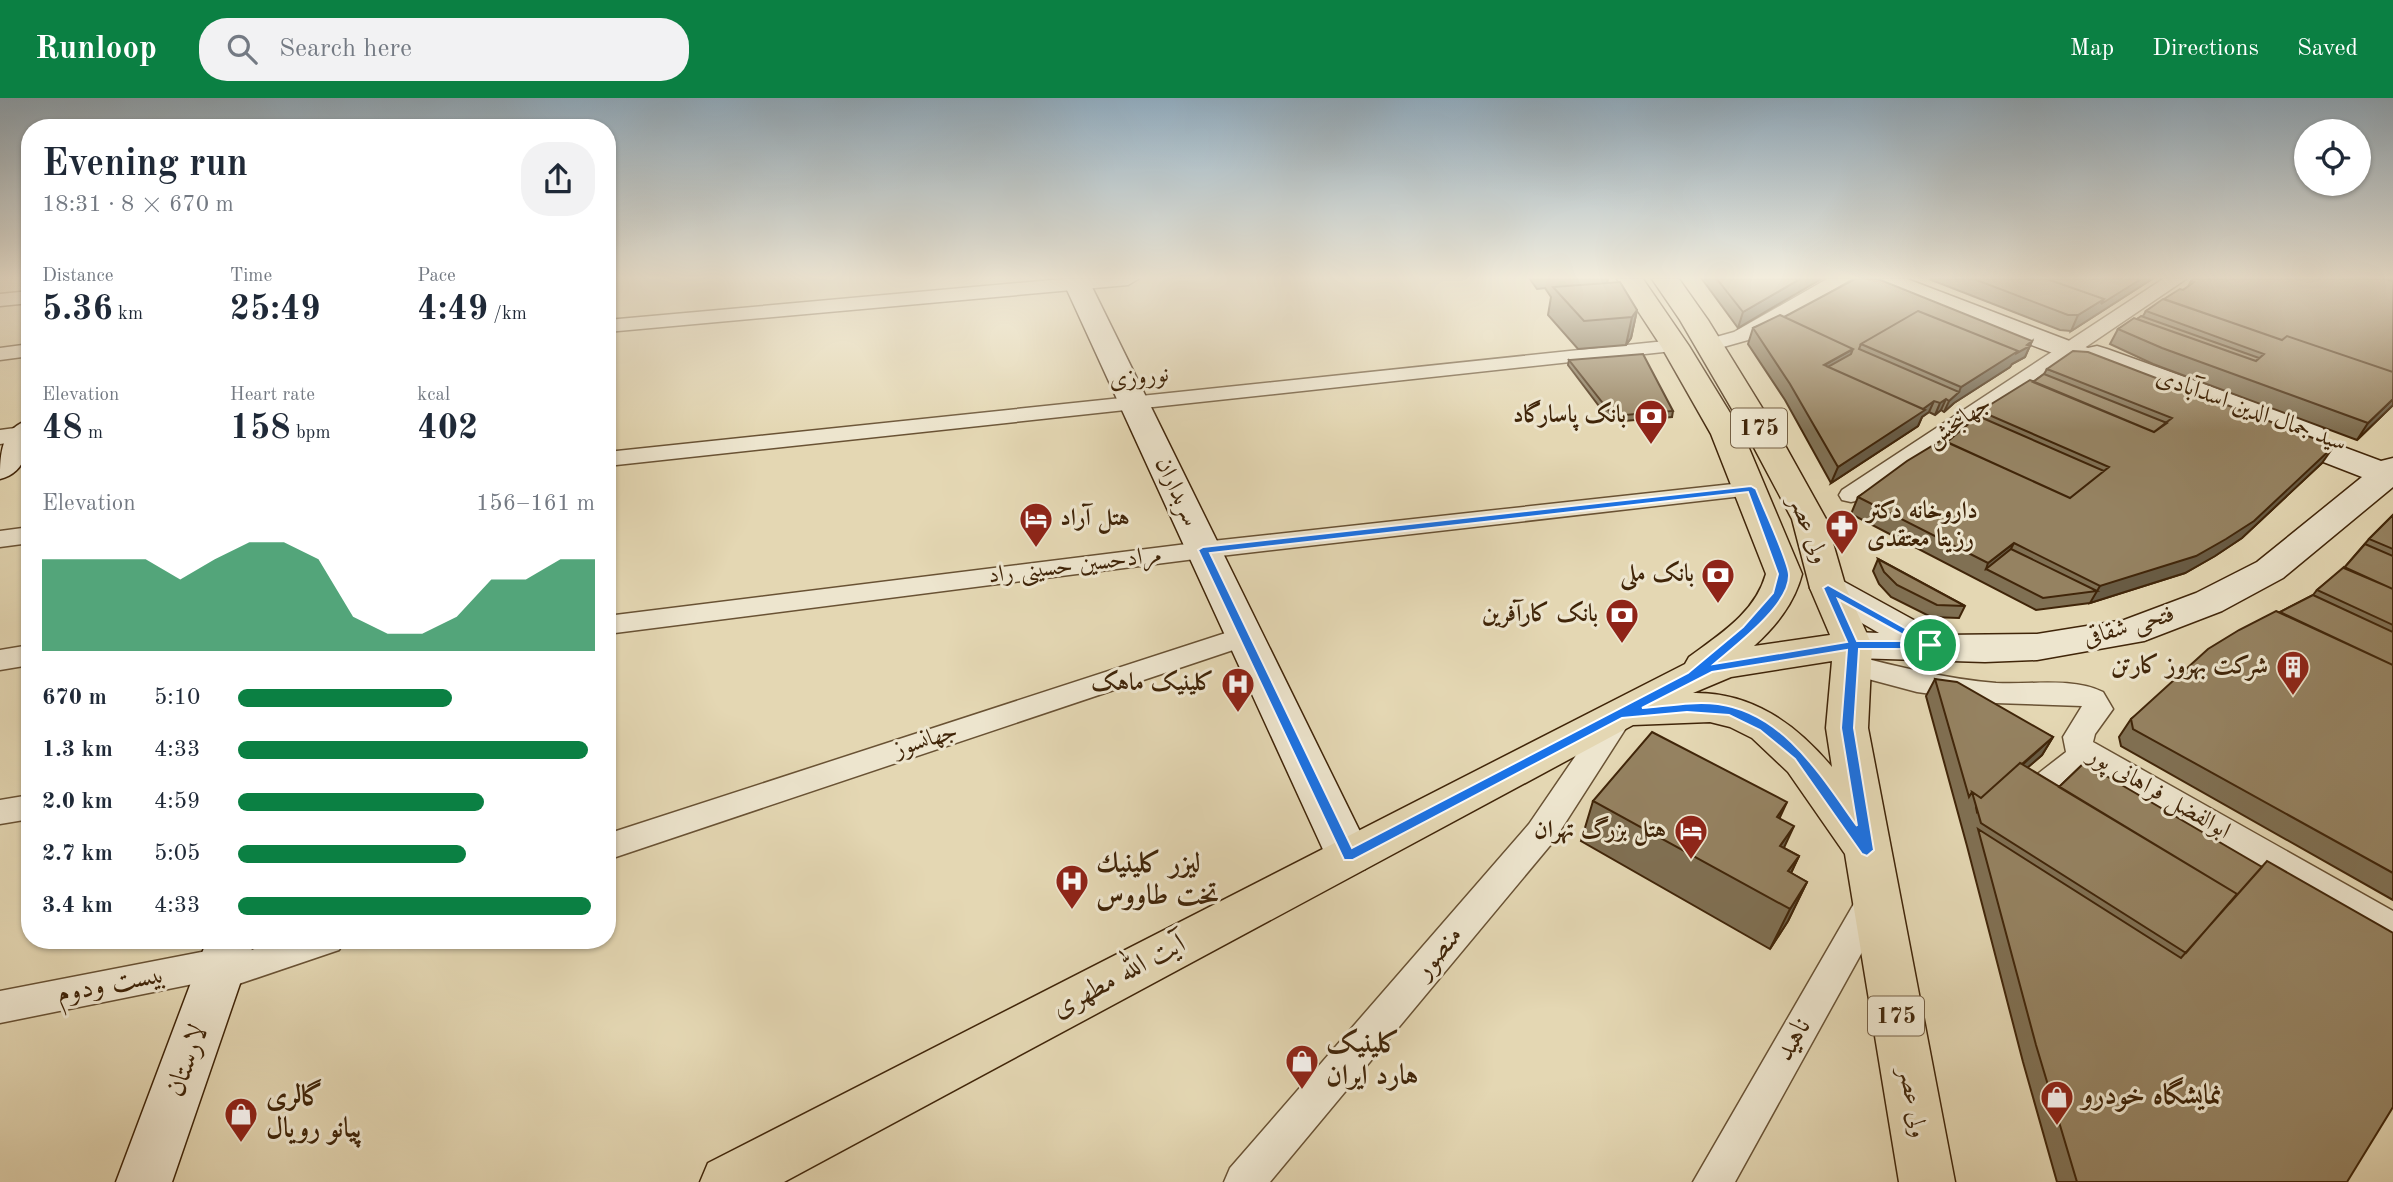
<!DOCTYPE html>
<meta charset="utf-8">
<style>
body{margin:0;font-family:"Old Standard TT",Amiri,serif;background:#f2f2f3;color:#1f2937;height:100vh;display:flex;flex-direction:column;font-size:26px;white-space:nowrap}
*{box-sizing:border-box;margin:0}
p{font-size:23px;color:#747a83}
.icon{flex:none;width:38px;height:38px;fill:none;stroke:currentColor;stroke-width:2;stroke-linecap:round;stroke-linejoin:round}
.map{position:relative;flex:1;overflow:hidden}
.drawer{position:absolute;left:21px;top:21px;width:595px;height:830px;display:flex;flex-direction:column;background:#fff;border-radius:28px;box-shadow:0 2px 5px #0004}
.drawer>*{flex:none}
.fabs{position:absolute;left:2294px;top:21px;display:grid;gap:14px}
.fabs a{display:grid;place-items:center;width:77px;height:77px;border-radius:50%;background:#fff;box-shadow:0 2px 5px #0004;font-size:35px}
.pin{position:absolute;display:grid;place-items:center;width:60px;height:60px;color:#fff;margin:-30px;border:4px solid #fff;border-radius:50%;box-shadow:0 2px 7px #0007}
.round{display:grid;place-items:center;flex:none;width:74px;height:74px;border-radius:28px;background:#f2f2f3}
.headline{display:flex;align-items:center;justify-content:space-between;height:119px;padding:0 21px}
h1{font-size:38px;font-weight:700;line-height:52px}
.stats{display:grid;grid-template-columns:repeat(3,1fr);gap:10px;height:119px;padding:7px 21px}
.stats div{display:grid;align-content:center}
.stats b{font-size:35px;font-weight:700}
.stats small{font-size:19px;font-weight:400}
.stats p{font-size:19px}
.chart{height:196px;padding:14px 21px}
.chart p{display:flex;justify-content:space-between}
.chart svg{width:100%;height:126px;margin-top:7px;fill:#0b8043;opacity:.7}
ul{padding:0 21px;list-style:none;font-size:23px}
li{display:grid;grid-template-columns:112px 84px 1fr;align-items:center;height:52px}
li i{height:18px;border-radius:9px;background:#0b8043}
header{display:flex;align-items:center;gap:42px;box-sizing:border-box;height:98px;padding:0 35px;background:#0b8043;color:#fff}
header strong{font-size:33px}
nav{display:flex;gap:38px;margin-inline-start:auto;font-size:24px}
.search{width:490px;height:63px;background:#f2f2f3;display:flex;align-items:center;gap:18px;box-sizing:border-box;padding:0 24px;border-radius:28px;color:#747a83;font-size:26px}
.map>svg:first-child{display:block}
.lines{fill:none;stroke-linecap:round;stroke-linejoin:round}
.street-casing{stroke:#695234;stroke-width:3}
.secondary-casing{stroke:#402509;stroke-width:3}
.primary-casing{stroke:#402509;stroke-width:3}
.street{fill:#ede5ce;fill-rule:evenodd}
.secondary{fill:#ede5ce;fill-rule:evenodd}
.primary{fill:#e4d7b3;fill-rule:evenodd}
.wall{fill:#807053;stroke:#402509;stroke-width:2}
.shaded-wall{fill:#685b44;stroke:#402509;stroke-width:2}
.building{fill:#958261;stroke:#402509;stroke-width:2}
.route{fill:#1a73e8;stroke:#fff;stroke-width:2;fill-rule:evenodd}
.labels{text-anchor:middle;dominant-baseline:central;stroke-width:6;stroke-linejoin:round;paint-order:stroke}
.shield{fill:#ede5ce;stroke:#745f44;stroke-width:2}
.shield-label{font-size:23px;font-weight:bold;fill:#402509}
.street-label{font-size:24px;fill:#402509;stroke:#ede5ce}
.poi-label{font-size:24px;font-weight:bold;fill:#402509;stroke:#ede5ce;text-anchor:end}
.near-poi-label{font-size:28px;font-weight:bold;fill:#402509;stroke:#ede5ce;text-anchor:start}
.near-street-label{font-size:28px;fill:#402509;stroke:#ede5ce}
</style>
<header>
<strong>Runloop</strong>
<div class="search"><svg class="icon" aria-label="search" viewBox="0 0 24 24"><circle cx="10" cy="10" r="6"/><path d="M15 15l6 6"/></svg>Search here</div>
<nav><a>Map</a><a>Directions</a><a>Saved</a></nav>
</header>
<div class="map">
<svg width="2393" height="1084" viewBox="0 0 2393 1084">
<rect width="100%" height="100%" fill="#e4d7b3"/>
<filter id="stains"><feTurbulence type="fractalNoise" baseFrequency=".00286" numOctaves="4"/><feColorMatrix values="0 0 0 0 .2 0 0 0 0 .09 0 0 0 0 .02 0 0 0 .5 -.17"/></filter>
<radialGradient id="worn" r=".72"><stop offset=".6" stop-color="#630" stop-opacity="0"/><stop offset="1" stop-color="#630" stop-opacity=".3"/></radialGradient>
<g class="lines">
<defs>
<path id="street" d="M 1063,181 L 1138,181 L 1128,187 L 607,234 L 607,222 Z
M 1827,181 L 1851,181 L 1748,242 L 1709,253 L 1702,251 L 1698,247 L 1702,243 L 1734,234 Z
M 2163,181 L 2186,181 L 1860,402 L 1851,404 L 1842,402 L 1839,397 L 1842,392 Z
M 30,193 L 30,205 L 0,208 L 0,196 Z
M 1675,242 L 1682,244 L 1686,248 L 1682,252 L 607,368 L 607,354 Z
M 30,246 L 30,258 L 0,262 L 0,250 Z
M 30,328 L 30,342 L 0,346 L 0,332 Z
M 1751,384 L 1760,386 L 1763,391 L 1760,396 L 1203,460 L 607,536 L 607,518 L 1203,444 Z
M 30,429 L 30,445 L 0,449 L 0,433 Z
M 1244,529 L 1254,531 L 1258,538 L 1254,545 L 607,762 L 607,736 Z
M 30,547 L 30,567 L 0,572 L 0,552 Z
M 1852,557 C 1899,569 1947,581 1996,585 C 2031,587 2071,579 2103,594 L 2113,611 L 2095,636 L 2093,644 L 2393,813 L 2393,844 L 2381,840 L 2088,670 C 2069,685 2047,712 2022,704 L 2017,696 L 2022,688 L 2066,654 L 2063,639 L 2082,608 L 1995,605 L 1917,594 L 1842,574 L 1838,567 L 1842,560 Z
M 1620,605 L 1631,609 L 1635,616 L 1553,744 L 1270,1084 L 1224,1084 L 1230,1070 L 1529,726 L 1609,609 Z
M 30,697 L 30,721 L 0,726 L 0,702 Z
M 1875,786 L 1887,790 L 1892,800 L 1735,1084 L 1693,1084 L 1863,790 Z
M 282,842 L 345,842 L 339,852 L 218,893 L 205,889 L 203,884 L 0,925 L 0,893 L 222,850 L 236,857 Z"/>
<path id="secondary" d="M 1062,181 L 1088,181 L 1372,758 L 1365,771 L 1349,776 L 1333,771 L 1326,758 Z
M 1869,181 L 1907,181 L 2088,250 L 2097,248 L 2107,251 L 2321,328 L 2326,335 L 2322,341 L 2381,363 L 2393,360 L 2393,389 L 2283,480 L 2222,513 L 2144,543 L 2037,562 L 1985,564 L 1853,560 L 1839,556 L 1834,547 L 1839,538 L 1853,534 L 1879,535 L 1815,498 L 1810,490 L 1815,482 L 1828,478 L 1841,482 L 1941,537 L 2037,536 L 2124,522 L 2196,495 L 2257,464 L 2362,379 L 2269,343 L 2264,336 L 2268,330 L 2131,280 L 2119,284 L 2108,281 L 2058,257 L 1873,187 Z
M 30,322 C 30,346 28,374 0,381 C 0,356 1,329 30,322 Z
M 207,842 L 255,842 L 172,1084 L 116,1084 Z"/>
<path id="primary" d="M 1617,181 L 1643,181 L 1689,248 L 1743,336 L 1802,476 C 1794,506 1776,528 1754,548 L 1830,537 L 1810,490 L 1792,421 L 1750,342 L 1680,222 L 1652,181 L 1679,181 L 1708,222 L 1782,342 L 1826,421 L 1846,490 L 1872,547 L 1868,630 L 1955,1084 L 1899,1084 L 1845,756 L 1788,674 L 1752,640 L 1730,629 L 1710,624 L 1633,627 L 784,1084 L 700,1084 L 708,1065 L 1685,566 L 1689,559 C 1720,536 1755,515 1766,476 L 1711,336 L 1661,248 ZM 1832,563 L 1826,630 L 1832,669 C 1796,626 1752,594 1693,595 L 1731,579 Z"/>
</defs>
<!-- street casing -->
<use href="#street" class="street-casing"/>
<!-- secondary casing -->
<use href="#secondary" class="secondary-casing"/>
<!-- primary casing -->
<use href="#primary" class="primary-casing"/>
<!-- street -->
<use href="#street" class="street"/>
<!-- secondary -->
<use href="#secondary" class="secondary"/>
<!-- primary -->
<use href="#primary" class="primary"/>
</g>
<!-- wall -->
<path class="wall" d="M 1530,181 L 1608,181 L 1607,185 L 1637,212 L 1631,240 L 1626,247 L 1578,251 L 1548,217 L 1551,199 L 1545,190 L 1537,191 Z
M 1702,181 L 1821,181 L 1738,230 Z
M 1929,181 L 2152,181 L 2071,233 L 2060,232 Z
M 2194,181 L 2393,181 L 2393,307 L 2357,342 L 2153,266 L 2110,246 L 2118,231 L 2143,218 L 2146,213 L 2188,189 L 2191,183 Z
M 1784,219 L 2032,243 L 2025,259 L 2012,266 L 2010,269 L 1954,305 L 1944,314 L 1941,312 L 1935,317 L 1929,314 L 1922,319 L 1918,328 L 1831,385 L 1785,302 L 1748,246 L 1753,230 Z
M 1569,262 L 1673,313 L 1672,319 L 1611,324 L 1568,267 Z
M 2047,271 L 2322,365 L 2242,440 L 2215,458 L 2185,475 L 2090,505 L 2036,512 L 1851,416 L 1858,399 L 1947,344 L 1978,318 L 1980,313 L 2033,284 L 2044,276 Z
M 2393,417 L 2393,802 L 2121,648 L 2119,639 L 2131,621 L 2280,514 L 2313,497 L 2317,492 L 2344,470 L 2369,441 Z
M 1878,461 L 1965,508 L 1959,520 L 1931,519 L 1891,499 L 1879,486 L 1873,473 Z
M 1935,581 L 2053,639 L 2042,657 L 2027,670 L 2059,689 L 2084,665 L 2347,1084 L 2057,1084 L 2023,964 L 1967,748 L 1926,598 Z
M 1593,703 L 1780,720 L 1784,750 L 1799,758 L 1791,775 L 1807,784 L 1788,823 L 1770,851 L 1581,743 Z"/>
<!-- shaded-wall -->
<path class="shaded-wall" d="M 1800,181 L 1821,181 L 1738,230 L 1743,214 Z
M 2141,181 L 2152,181 L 2071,233 L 2078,217 L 2104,201 Z
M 1637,212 L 1631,240 L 1626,247 L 1632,219 Z
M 2032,243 L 2025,259 L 2012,266 L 2010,269 L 1954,305 L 1944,314 L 1949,303 L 1959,294 L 1961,289 Z
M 1853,251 L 1847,267 L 1831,276 L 1824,267 Z
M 1946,301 L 1941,312 L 1935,317 L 1940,305 Z
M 2393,301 L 2393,307 L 2357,342 L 2368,325 Z
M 1934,303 L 1929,314 L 1922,319 L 1918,328 L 1831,385 L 1838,369 Z
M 2334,348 L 2322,365 L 2242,440 L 2215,458 L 2185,475 L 2090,505 L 2100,488 Z
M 2014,445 L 2005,462 L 1986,471 L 1988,465 Z
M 2053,639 L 2042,657 L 1977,714 L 1976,709 Z
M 1787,704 L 1769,743 L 1777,719 Z
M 1794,728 L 1776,767 L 1780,748 Z
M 1799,758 L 1780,798 L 1788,773 Z
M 1807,784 L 1788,823 L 1770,851 L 1790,811 Z"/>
<!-- building -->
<path class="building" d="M 1717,181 L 1800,181 L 1743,214 Z
M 1855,181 L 1878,181 L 2032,243 L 2027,247 L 2030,248 L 2017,255 L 2018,253 L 1918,213 L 1861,246 L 1859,251 L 1959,294 L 1949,303 L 1946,301 L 1940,305 L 1934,303 L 1923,311 L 1828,269 L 1851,256 L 1853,251 L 1784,219 Z
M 1974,181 L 2047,181 L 2104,201 L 2078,217 L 2068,217 Z
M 2047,181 L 2141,181 L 2101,206 L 2104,201 Z
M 2193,181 L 2386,181 L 2393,183 L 2393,274 L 2287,238 L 2282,242 L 2164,201 L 2180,191 L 2183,192 L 2194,184 L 2191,183 Z
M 1620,184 L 1637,212 L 1632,219 L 1584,223 L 1553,189 Z
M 2163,201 L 2282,242 L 2287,238 L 2393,274 L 2393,301 L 2368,325 L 2162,250 L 2118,231 L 2134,220 L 2256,263 L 2264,256 L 2146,213 Z
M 1918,213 L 2018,253 L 1961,289 L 1861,246 Z
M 1780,217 L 1853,251 L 1824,267 L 1925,312 L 1838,369 L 1790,286 L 1753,230 Z
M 2141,218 L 2259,260 L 2256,263 L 2137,221 Z
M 2073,253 L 2088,254 L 2334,348 L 2254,423 L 2226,441 L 2196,458 L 2100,488 L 2014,445 L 1988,465 L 1858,399 L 1907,363 L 1942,342 L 2070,400 L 2109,369 L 1980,313 L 2030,282 L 2154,334 L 2172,320 L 2047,271 Z
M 1643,256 L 1673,313 L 1613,318 L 1569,262 Z
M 2044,276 L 2167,325 L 2154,334 L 2033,284 Z
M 1978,318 L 2104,373 L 2070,400 L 1947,344 Z
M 2393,417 L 2393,451 L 2369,441 Z
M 2365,446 L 2393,458 L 2393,491 L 2344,470 Z
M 2011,451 L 2097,493 L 2043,500 L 1986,471 Z
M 1878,461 L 1965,508 L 1937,507 L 1897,487 L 1884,474 Z
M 2344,469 L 2393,491 L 2393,527 L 2317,492 Z
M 2313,497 L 2393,534 L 2393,567 L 2280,514 Z
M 2276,513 L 2393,567 L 2393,775 L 2133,631 L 2131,621 L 2208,551 L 2239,532 Z
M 1935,581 L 1957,584 L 2053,639 L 2022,666 L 2020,665 L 1981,700 L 1972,694 L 1969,699 Z
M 1652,634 L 1787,704 L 1777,719 L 1794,728 L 1780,748 L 1799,758 L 1788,773 L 1807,784 L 1790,811 L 1593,703 Z
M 2020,665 L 2237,796 L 2186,855 L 1981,725 L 1972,694 L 1981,700 Z
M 2084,665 L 2262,769 L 2229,806 L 2237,796 L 2059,689 Z
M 1978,731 L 2181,860 L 2267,763 L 2393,835 L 2393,1009 L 2347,1084 L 2077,1084 L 2036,947 Z"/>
<!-- sky -->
<linearGradient id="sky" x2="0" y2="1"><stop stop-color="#90aabc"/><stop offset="0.54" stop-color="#f3eddd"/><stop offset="1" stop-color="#f3eddd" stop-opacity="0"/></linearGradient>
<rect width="2393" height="333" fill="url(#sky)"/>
<!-- route -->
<path class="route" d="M 1751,388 L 1756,391 C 1762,407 1789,464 1789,477 C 1790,507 1736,547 1714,566 L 1847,544 L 1823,490 L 1828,487 L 1935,547 L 1930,551 L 1859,551 L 1854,630 L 1874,752 L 1867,758 L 1862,756 L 1795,661 L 1760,632 L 1729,617 L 1687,614 L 1622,620 L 1353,762 L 1344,762 L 1198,452 L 1203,449 ZM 1748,394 L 1778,476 L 1773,495 L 1743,529 L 1688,575 L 1352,750 L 1210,455 ZM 1838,501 L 1914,543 L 1857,543 ZM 1847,552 L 1841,630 L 1857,728 C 1821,678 1784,615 1718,606 C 1693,603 1667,608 1642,610 L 1712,574 Z"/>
<!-- icons -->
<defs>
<symbol id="bank-pin" viewBox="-11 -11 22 30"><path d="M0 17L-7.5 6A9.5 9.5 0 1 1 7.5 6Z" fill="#8f2418" stroke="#ede5ce"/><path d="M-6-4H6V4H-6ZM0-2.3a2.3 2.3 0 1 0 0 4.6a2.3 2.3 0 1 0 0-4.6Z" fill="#fff"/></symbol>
<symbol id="hotel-pin" viewBox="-11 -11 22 30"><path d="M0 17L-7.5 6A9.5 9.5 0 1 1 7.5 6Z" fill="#8f2418" stroke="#ede5ce"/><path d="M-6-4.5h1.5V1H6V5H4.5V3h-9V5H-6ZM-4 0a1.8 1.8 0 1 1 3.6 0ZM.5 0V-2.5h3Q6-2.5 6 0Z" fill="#fff"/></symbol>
<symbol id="pharmacy-pin" viewBox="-11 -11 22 30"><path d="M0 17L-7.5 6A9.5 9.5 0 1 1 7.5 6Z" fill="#8f2418" stroke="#ede5ce"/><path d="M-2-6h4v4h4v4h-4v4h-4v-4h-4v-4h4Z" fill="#fff"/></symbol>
<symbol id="building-pin" viewBox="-11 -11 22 30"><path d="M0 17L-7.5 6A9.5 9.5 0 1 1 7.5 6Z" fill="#8f2418" stroke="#ede5ce"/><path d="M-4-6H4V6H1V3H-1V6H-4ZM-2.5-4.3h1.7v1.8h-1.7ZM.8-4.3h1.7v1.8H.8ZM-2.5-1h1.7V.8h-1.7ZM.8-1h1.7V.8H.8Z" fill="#fff"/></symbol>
<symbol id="hospital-pin" viewBox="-11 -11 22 30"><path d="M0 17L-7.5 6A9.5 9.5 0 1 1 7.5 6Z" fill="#8f2418" stroke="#ede5ce"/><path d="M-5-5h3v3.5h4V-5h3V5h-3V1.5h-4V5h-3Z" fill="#fff"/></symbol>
<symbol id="shop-pin" viewBox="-11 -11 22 30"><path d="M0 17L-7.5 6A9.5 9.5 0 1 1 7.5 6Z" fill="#8f2418" stroke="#ede5ce"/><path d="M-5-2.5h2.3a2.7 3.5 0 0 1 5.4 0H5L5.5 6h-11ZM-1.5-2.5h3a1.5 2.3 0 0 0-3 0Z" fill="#fff"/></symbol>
</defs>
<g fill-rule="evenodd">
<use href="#bank-pin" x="1632" y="299" width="38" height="52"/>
<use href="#hotel-pin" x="1017" y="402" width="38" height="52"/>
<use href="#pharmacy-pin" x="1823" y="409" width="38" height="52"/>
<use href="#bank-pin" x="1699" y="458" width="38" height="52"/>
<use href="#bank-pin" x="1603" y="498" width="38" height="52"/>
<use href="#building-pin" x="2274" y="550" width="38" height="52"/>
<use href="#hospital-pin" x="1219" y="567" width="38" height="52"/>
<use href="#hotel-pin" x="1672" y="714" width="38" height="52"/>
<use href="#hospital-pin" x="1053" y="764" width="38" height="52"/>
<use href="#shop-pin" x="1283" y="944" width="38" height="52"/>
<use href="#shop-pin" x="2038" y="980" width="38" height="52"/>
<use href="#shop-pin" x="222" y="997" width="38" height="52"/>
</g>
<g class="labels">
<!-- shield labels -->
<g class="shield">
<rect x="1731" y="310.5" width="56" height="39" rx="5"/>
<rect x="1868" y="898.5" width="56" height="39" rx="5"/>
</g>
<g class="shield-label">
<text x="1759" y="330">175</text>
<text x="1896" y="918">175</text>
</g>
<!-- street labels -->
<g class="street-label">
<text transform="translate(1139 280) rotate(-6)">نوروزی</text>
<text transform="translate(2251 313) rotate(20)">سید جمال الدین اسدآبادی</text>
<text transform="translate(1959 324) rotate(-34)">جهانبخش</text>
<text transform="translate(1176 394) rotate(65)">سربداران</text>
<text transform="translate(1808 432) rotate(69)">ولی عصر</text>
<text transform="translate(1075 468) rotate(-7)">مرادحسین حسینی راد</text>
<text transform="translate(2129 529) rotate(-16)">فتحی شقاقی</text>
<text transform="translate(926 643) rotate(-18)">جهانسوز</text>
<text transform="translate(2159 696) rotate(30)">ابوالفضل فراهانی پور</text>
<text transform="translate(1912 1005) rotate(80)">ولی عصر</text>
</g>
<!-- poi labels -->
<g class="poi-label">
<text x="1626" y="318">بانک پاسارگاد</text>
<text x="1867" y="414" text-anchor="start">داروخانه دکتر<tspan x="1867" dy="28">رزیتا معتقدی</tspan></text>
<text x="1060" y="421" text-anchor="start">هتل آراد</text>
<text x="1694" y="477">بانک ملی</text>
<text x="1598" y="517">بانک کارآفرین</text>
<text x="2268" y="569">شرکت بهروز کارتن</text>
<text x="1214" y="586">کلینیک ماهک</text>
<text x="1666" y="733">هتل بزرگ تهران</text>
</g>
<!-- near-poi labels -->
<g class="near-poi-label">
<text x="1096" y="767">ليزر كلينيك<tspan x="1096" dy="32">تخت طاووس</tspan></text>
<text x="1326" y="947">کلینیک<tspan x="1326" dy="32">هارد ایران</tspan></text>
<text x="2082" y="999">نمایشگاه خودرو</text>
<text x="266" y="1000">گالری<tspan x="266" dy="32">پیانو رویال</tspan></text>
</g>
<!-- near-street labels -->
<g class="near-street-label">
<text transform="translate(1439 855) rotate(-50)">منصور</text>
<text transform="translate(1119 879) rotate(-28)">آیت الله مطهری</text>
<text transform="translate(111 887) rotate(-11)">بیست ودوم</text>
<text transform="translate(1794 942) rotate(-60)">ناهید</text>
<text transform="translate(188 963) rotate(-70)">لارستان</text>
</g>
</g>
<rect width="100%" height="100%" filter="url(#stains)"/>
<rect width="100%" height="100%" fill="url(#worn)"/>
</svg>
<div class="fabs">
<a><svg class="icon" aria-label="locate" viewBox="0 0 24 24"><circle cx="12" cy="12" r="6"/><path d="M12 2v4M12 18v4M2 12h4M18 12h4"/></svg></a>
</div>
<div class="pin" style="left:1930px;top:547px;background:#1e9e55"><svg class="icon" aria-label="arrive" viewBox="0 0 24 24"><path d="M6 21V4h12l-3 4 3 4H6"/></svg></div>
<section class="drawer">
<div class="headline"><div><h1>Evening run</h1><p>18:31 · 8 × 670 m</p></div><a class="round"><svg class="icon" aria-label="share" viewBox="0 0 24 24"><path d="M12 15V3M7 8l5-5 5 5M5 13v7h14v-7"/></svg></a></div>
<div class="stats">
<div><p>Distance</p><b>5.36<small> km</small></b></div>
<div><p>Time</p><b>25:49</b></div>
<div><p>Pace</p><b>4:49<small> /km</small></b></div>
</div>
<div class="stats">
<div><p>Elevation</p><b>48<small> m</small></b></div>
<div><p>Heart rate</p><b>158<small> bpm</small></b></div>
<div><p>kcal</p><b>402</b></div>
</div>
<div class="chart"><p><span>Elevation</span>156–161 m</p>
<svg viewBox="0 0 160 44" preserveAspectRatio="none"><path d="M0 44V12L10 12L20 12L30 12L40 19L50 12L60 6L70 6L80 12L90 32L100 38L110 38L120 32L130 19L140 19L150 12L160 12V44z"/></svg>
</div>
<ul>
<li><b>670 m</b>5:10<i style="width:60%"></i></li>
<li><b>1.3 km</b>4:33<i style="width:98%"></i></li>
<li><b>2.0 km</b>4:59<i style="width:69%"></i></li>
<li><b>2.7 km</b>5:05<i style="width:64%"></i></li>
<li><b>3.4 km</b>4:33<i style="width:99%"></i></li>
</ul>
</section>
</div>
